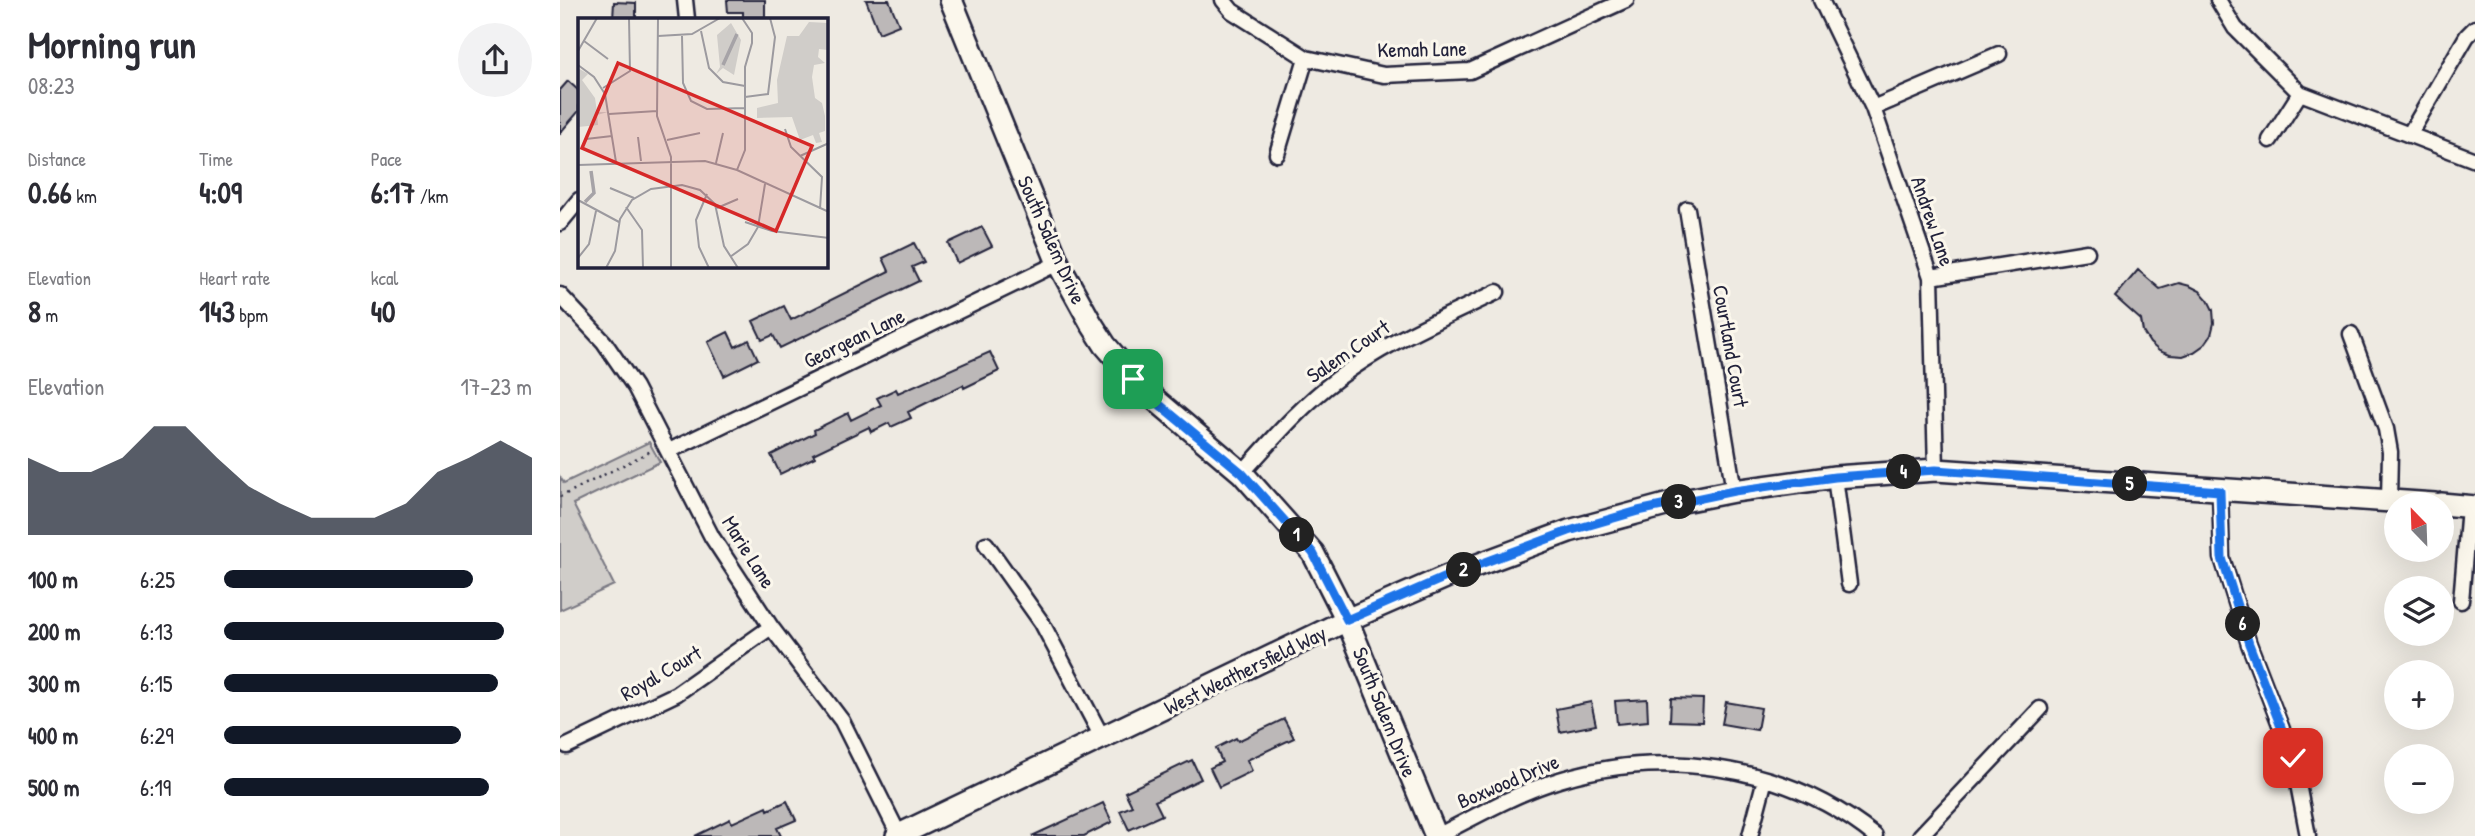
<!DOCTYPE html>
<meta charset="utf-8">
<style>
body{margin:0;font-family:"Patrick Hand",sans-serif;background:#f2f2f3;color:#2b2b33;height:100vh;display:flex;flex-direction:column;font-size:26px;white-space:nowrap}
*{box-sizing:border-box;margin:0}
p{font-size:23px;color:#7c7c81}
.icon{flex:none;width:38px;height:38px;fill:none;stroke:currentColor;stroke-width:2;stroke-linecap:round;stroke-linejoin:round}
.map{position:relative;flex:1;overflow:hidden}
.sheet{display:flex;flex-direction:column;background:#fff;width:560px}
.sheet>*{flex:none}
.needle{width:46px;rotate:337deg}
.tools{position:absolute;left:1824px;top:492px;display:grid;gap:14px}
.tools a{display:grid;place-items:center;width:70px;height:70px;border-radius:50%;background:#fff;box-shadow:0 7px 28px #0002;font-size:35px}
.pin{position:absolute;display:grid;place-items:center;width:60px;height:60px;color:#fff;margin:-30px;border-radius:14px;box-shadow:0 4px 10px #0006}
.km{position:absolute;width:35px;height:35px;margin:-18px;border-radius:50%;background:#222;color:#fff;font-size:19px;line-height:35px;text-align:center}
.round{display:grid;place-items:center;flex:none;width:74px;height:74px;border-radius:37px;background:#f2f2f3}
.head{display:flex;align-items:center;justify-content:space-between;height:119px;padding:0 28px}
h1{font-size:38px;font-weight:700;line-height:52px}
.metrics{display:grid;grid-template-columns:repeat(3,1fr);gap:10px;height:119px;padding:7px 28px}
.metrics div{display:grid;align-content:center}
.metrics b{font-size:30px;font-weight:700}
.metrics small{font-size:19px;font-weight:400}
.metrics p{font-size:19px}
.chart{height:196px;padding:14px 28px}
.chart p{display:flex;justify-content:space-between}
.chart svg{width:100%;height:126px;margin-top:7px;fill:#111827;opacity:.7}
ul{padding:0 28px;list-style:none;font-size:23px}
li{display:grid;grid-template-columns:112px 84px 1fr;align-items:center;height:52px}
li i{height:18px;border-radius:9px;background:#111827}
main{display:flex;flex:1;min-height:0}
.map>svg:first-child{display:block}
.green{fill:#d0cdc9;stroke:#797882;stroke-width:2}
.building{fill:#bcb8b8;stroke:#22223b;stroke-width:2}
.lines{fill:none;stroke-linecap:round;stroke-linejoin:round}
.street-casing{stroke:#22223b;stroke-width:19}
.secondary-casing{stroke:#22223b;stroke-width:26}
.path{stroke:#22223b;stroke-width:2.5;stroke-dasharray:2 5;stroke-linecap:butt}
.street{stroke:#fbf7ec;stroke-width:14}
.secondary{stroke:#fbf7ec;stroke-width:21}
.route-casing{stroke:#fff;stroke-width:14}
.route{stroke:#1a73e8;stroke-width:9}
.labels{text-anchor:middle;dominant-baseline:central;stroke-width:6;stroke-linejoin:round;paint-order:stroke}
.street-label{font-size:21px;fill:#22223b;stroke:#fbf7ec}
.inset-river{fill:none;stroke:#a6a3a7;stroke-width:3.5}
.inset-road{fill:none;stroke:#9c9a9f;stroke-width:2}
.view{fill:#d62828;fill-opacity:0.15;stroke:#d62828;stroke-width:3.5}
.inset-edge{fill:none;stroke:#22223b;stroke-width:3.5}
</style>
<main>
<section class="sheet">
<div class="head"><div><h1>Morning run</h1><p>08:23</p></div><a class="round"><svg class="icon" aria-label="share" viewBox="0 0 24 24"><path d="M12 15V3M7 8l5-5 5 5M5 13v7h14v-7"/></svg></a></div>
<div class="metrics">
<div><p>Distance</p><b>0.66<small> km</small></b></div>
<div><p>Time</p><b>4:09</b></div>
<div><p>Pace</p><b>6:17<small> /km</small></b></div>
</div>
<div class="metrics">
<div><p>Elevation</p><b>8<small> m</small></b></div>
<div><p>Heart rate</p><b>143<small> bpm</small></b></div>
<div><p>kcal</p><b>40</b></div>
</div>
<div class="chart"><p><span>Elevation</span>17–23 m</p>
<svg viewBox="0 0 160 44" preserveAspectRatio="none"><path d="M0 44V17L10 22L20 22L30 17L40 6L50 6L60 17L70 27L80 33L90 38L100 38L110 38L120 33L130 22L140 17L150 11L160 17V44z"/></svg>
</div>
<ul>
<li><b>100 m</b>6:25<i style="width:81%"></i></li>
<li><b>200 m</b>6:13<i style="width:91%"></i></li>
<li><b>300 m</b>6:15<i style="width:89%"></i></li>
<li><b>400 m</b>6:29<i style="width:77%"></i></li>
<li><b>500 m</b>6:19<i style="width:86%"></i></li>
</ul>
</section>
<div class="map">
<svg width="1915" height="836" viewBox="0 0 1915 836">
<rect width="100%" height="100%" fill="#eeeae2"/>
<filter id="ink" filterUnits="userSpaceOnUse"><feTurbulence type="fractalNoise" baseFrequency=".0143" numOctaves="2"/><feDisplacementMap in="SourceGraphic" scale="14" xChannelSelector="R" yChannelSelector="G"/><feConvolveMatrix kernelMatrix="1 2 1 2 8 2 1 2 1" color-interpolation-filters="sRGB"/></filter>
<g filter="url(#ink)">
<!-- green -->
<path class="green" d="M 89,442 L 100,462 L 13,504 L 54,585 L 0,610 L 0,477 L 4,483 Z"/>
<!-- building -->
<path class="building" d="M 167,0 L 205,0 L 205,19 L 183,19 L 183,12 L 168,12 Z
M 306,0 L 329,0 L 339,25 L 319,33 Z
M 54,2 L 76,3 L 76,19 L 53,19 Z
M 8,81 L 19,91 L 19,111 L 0,133 L 0,90 Z
M 422,227 L 432,246 L 397,263 L 388,243 Z
M 354,243 L 364,262 L 352,267 L 359,281 L 220,348 L 213,335 L 202,340 L 193,321 L 224,306 L 231,320 L 329,271 L 323,258 Z
M 1578,270 L 1600,289 L 1619,283 L 1630,286 L 1640,291 L 1648,300 L 1653,310 L 1654,323 L 1651,335 L 1644,345 L 1634,352 L 1623,356 L 1610,355 L 1599,351 L 1590,343 L 1583,332 L 1581,320 L 1555,297 Z
M 168,332 L 175,347 L 189,340 L 198,359 L 164,376 L 148,342 Z
M 430,352 L 439,371 L 404,388 L 403,385 L 348,412 L 351,418 L 331,427 L 329,423 L 311,432 L 309,427 L 253,454 L 255,457 L 220,474 L 211,455 L 255,433 L 254,430 L 288,413 L 291,420 L 321,405 L 317,398 L 336,389 L 338,393 Z
M 1111,698 L 1143,699 L 1142,722 L 1110,721 Z
M 1087,699 L 1088,721 L 1057,724 L 1055,701 Z
M 1031,702 L 1036,725 L 1000,732 L 996,709 Z
M 1166,702 L 1201,708 L 1197,730 L 1162,724 Z
M 724,719 L 734,738 L 687,760 L 692,771 L 659,787 L 650,768 L 662,762 L 656,748 L 676,738 L 678,741 Z
M 632,760 L 641,779 L 595,801 L 602,815 L 569,830 L 560,811 L 572,806 L 565,792 Z
M 227,801 L 236,820 L 217,828 L 221,836 L 135,836 L 170,819 L 172,823 L 207,807 L 208,810 Z
M 543,803 L 552,822 L 524,836 L 472,836 Z"/>
<g class="lines">
<defs>
<path id="street" d="M 125,0 L 127,19
M 663,0 L 672,11 L 746,58 L 824,75 L 910,71 L 1066,0
M 1261,0 L 1313,108 L 1371,277 L 1376,470
M 1658,0 L 1675,28 L 1740,93 L 1915,160
M 1313,108 L 1439,54
M 1849,135 L 1907,36 L 1915,28
M 1710,140 L 1740,93
M 717,154 L 746,58
M 1127,209 L 1174,491
M 0,223 L 19,200
M 1371,277 L 1527,252
M 0,295 L 44,342 L 75,387 L 152,537 L 211,627 L 282,721 L 339,835
M 1791,334 L 1826,429 L 1830,452 L 1829,501
M 109,451 L 498,263
M 682,473 C 712,440 741,406 777,379 C 825,342 884,318 937,292
M 1275,477 L 1289,584
M 1660,491 L 1662,558 L 1689,644 L 1733,758 L 1748,836
M 426,544 L 482,623 L 543,739
M 1901,601 L 1909,507
M 7,746 L 116,694 L 211,627
M 877,836 C 913,818 949,797 987,784 C 1095,746 1225,763 1315,836
M 1190,836 L 1205,779
M 1360,836 L 1480,709"/>
<path id="secondary" d="M 391,0 L 498,263 L 531,323 L 545,345 L 584,390 L 682,473 L 753,553 L 787,620 L 876,836
M 1881,504 L 1915,507
M 337,836 L 787,620 L 888,576 L 1009,531 L 1113,503 L 1174,491 L 1275,477 L 1376,470 L 1875,504"/>
</defs>
<!-- street casing -->
<use href="#street" class="street-casing"/>
<!-- secondary casing -->
<use href="#secondary" class="secondary-casing"/>
<!-- path -->
<path class="path" d="M 0,497 L 93,450"/>
<!-- street -->
<use href="#street" class="street"/>
<!-- secondary -->
<use href="#secondary" class="secondary"/>
</g>
</g>
<g class="lines" filter="url(#ink)">
<defs>
<path id="route" d="M 573,379 L 600,405 L 682,473 L 753,553 L 787,620 L 888,576 L 1009,531 L 1078,511 L 1174,491 L 1275,477 L 1376,470 L 1660,491 L 1662,558 L 1689,644 L 1733,758"/>
</defs>
<!-- route casing -->
<use href="#route" class="route-casing"/>
<!-- route -->
<use href="#route" class="route"/>
</g>
<g class="labels">
<!-- street labels -->
<g class="street-label">
<text transform="translate(862 49) rotate(-1)">Kemah Lane</text>
<text transform="translate(1373 221) rotate(71)">Andrew Lane</text>
<text transform="translate(492 240) rotate(66)">South Salem Drive</text>
<text transform="translate(294 338) rotate(-26)">Georgean Lane</text>
<text transform="translate(1171 346) rotate(80)">Courtland Court</text>
<text transform="translate(788 351) rotate(-34)">Salem Court</text>
<text transform="translate(189 552) rotate(58)">Marie Lane</text>
<text transform="translate(685 670) rotate(-26)">West Weathersfield Way</text>
<text transform="translate(101 673) rotate(-30)">Royal Court</text>
<text transform="translate(825 712) rotate(68)">South Salem Drive</text>
<text transform="translate(948 781) rotate(-23)">Boxwood Drive</text>
</g>
</g>
<!-- overview -->
<g transform="translate(18 18)">
<rect width="250" height="250" fill="#eeeae2"/>
<path d="M 231,4 L 250,5 L 250,32 L 241,31 L 240,39 L 247,45 L 236,47 L 234,59 L 237,80 L 244,85 L 247,98 L 247,113 L 241,115 L 244,124 L 238,125 L 235,117 L 222,122 L 214,99 L 179,100 L 179,90 L 200,85 L 199,62 L 209,18 L 221,18 ZM 153,5 L 163,22 L 156,57 L 145,50 L 138,56 L 142,49 L 139,17 ZM 0,50 L 10,56 L 4,62 L 17,80 L 19,94 L 30,94 L 19,97 L 20,107 L 0,109 Z" fill="#d0cdc9"/>
<path class="inset-river" d="M 145,47 L 159,16M 7,184 L 16,175 L 13,153"/>
<path class="inset-road" d="M 80,0 L 79,98 L 93,139 L 93,250M 123,13 L 131,50 L 145,64 L 167,68M 80,18 L 114,16 L 142,0M 104,18 L 105,65 L 113,83 L 129,91 L 167,90M 6,23 L 30,41M 0,33 L 19,0M 0,47 L 16,59 L 27,76 L 38,144M 25,70 L 52,53 L 51,0M 167,79 L 190,76 L 197,19 L 192,0M 31,96 L 79,93M 207,111 L 213,129 L 244,159 L 242,191M 60,119 L 63,143M 8,121 L 34,118M 89,122 L 122,115M 222,138 L 251,125M 138,145 L 145,115M 0,147 L 127,143 L 159,152 L 251,194M 159,152 L 167,132 L 167,49 L 174,25 L 174,15 L 164,0M 32,170 L 56,180M 129,176 L 118,202 L 121,229 L 131,250M 0,182 L 41,204M 48,189 L 64,212 L 65,250M 139,190 L 160,181M 167,204 L 194,213 L 251,220M 152,239 L 170,226 L 180,209 L 187,166M 0,240 L 11,226 L 18,193M 28,250 L 37,233 L 42,201 L 54,182 L 73,171 L 104,167 L 122,172 L 137,186 L 146,228 L 160,250"/>
<path class="view" d="M 40,45 L 234,128 L 198,213 L 4,130 Z"/>
<rect width="250" height="250" class="inset-edge"/>
</g>
</svg>
<div class="tools">
<a><svg class="needle" viewBox="-14 -14 28 28"><path d="M0-13l5 13h-10z" fill="#e53935"/><path d="M0 13l5-13h-10z" fill="#7c7c81"/></svg></a>
<a><svg class="icon" aria-label="layers" viewBox="0 0 24 24"><path d="M12 4l9 5-9 5-9-5zM3 14l9 5 9-5"/></svg></a>
<a>+</a>
<a>−</a>
</div>
<div class="pin" style="left:573px;top:379px;background:#1e9e55"><svg class="icon" aria-label="arrive" viewBox="0 0 24 24"><path d="M6 21V4h12l-3 4 3 4H6"/></svg></div>
<div class="pin" style="left:1733px;top:758px;background:#d93025"><svg class="icon" aria-label="check" viewBox="0 0 24 24"><path d="M5 12l5 5 9-10"/></svg></div>
<b class="km" style="left:737px;top:535px">1</b>
<b class="km" style="left:904px;top:570px">2</b>
<b class="km" style="left:1119px;top:502px">3</b>
<b class="km" style="left:1344px;top:472px">4</b>
<b class="km" style="left:1570px;top:484px">5</b>
<b class="km" style="left:1683px;top:624px">6</b>
</div>
</main>
